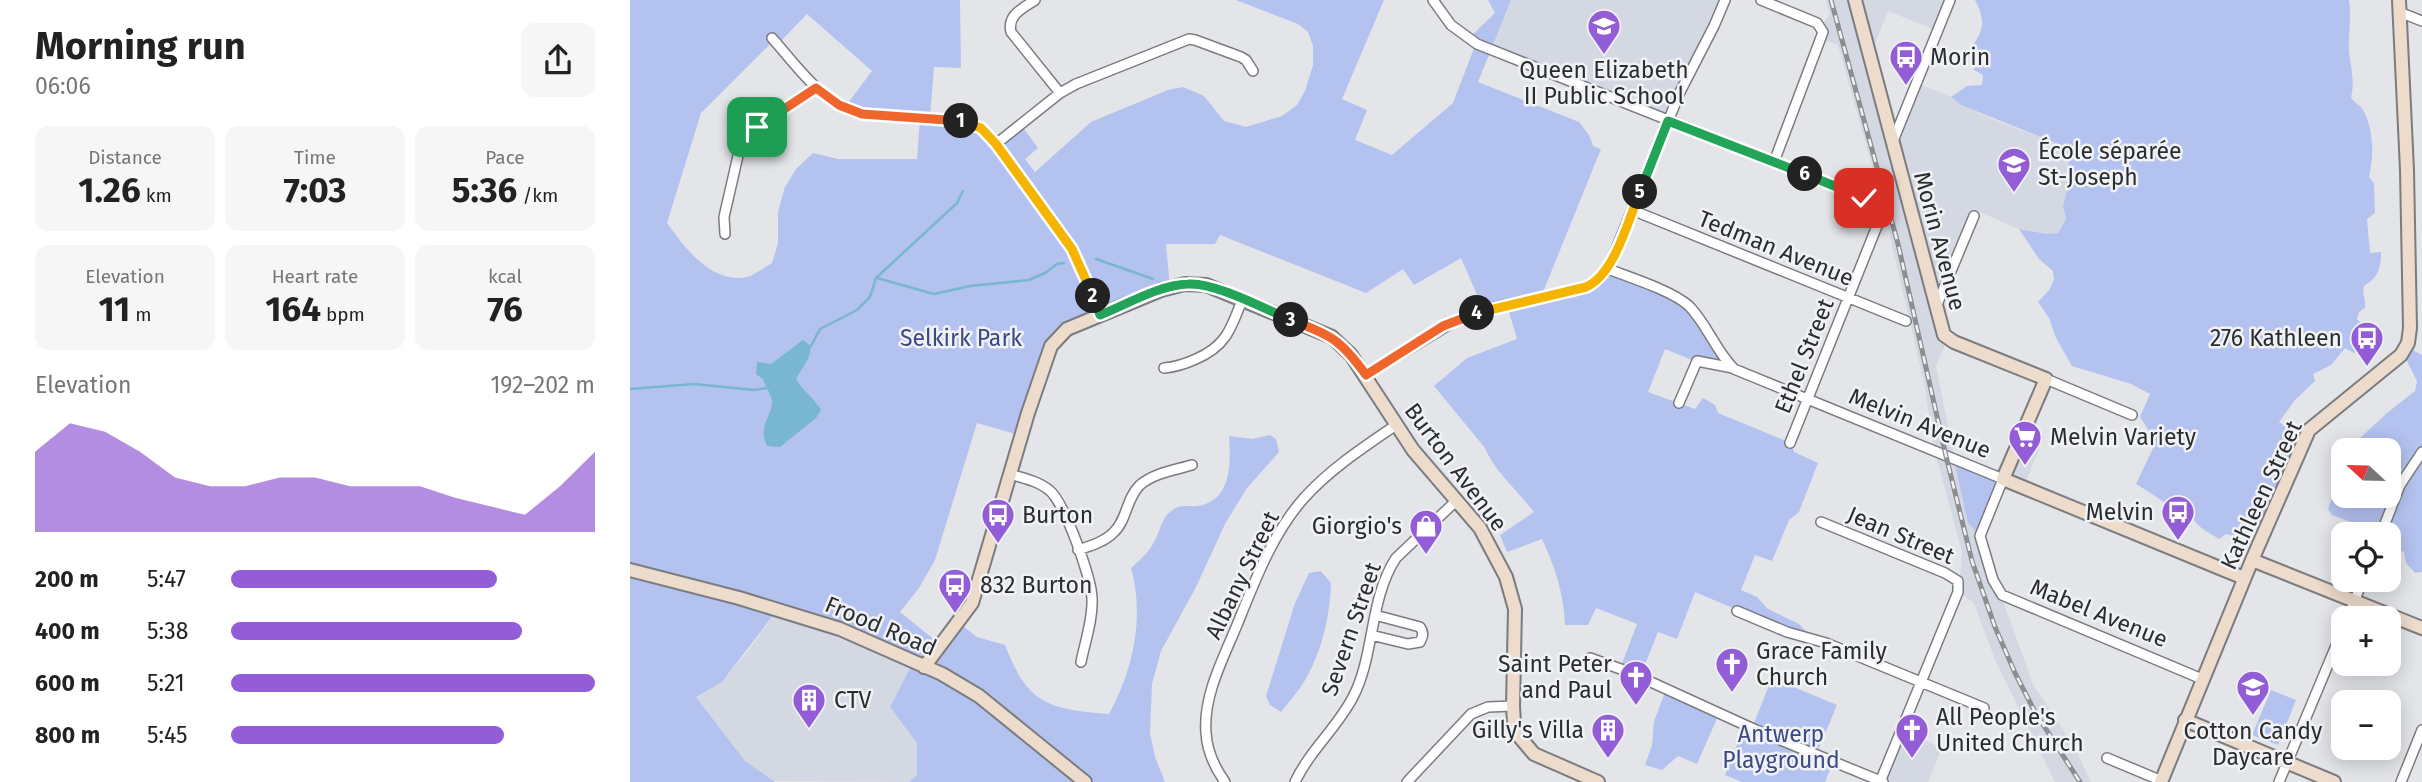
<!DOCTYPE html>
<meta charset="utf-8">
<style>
body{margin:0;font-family:"Fira Sans",sans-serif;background:#f6f6f6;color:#222;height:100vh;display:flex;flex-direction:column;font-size:26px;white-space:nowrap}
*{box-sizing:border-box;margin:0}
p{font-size:23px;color:#767676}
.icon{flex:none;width:38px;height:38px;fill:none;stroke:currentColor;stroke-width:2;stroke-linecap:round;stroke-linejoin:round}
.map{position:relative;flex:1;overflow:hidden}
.details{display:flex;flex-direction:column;background:#fff;width:630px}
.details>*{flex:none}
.needle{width:46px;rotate:292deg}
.buttons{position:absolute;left:1701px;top:438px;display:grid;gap:14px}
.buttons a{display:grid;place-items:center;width:70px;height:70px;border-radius:14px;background:#fff;box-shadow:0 4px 18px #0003;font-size:35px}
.pin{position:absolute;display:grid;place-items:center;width:60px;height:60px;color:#fff;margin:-30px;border-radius:14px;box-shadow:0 4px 10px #0006}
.km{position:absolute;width:35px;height:35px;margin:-18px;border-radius:50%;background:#222;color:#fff;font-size:19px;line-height:35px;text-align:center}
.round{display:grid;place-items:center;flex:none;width:74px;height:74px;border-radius:14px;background:#f6f6f6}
.headline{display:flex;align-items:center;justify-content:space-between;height:119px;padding:0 35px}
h1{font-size:38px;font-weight:700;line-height:52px}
.stats{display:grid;grid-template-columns:repeat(3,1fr);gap:10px;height:119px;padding:7px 35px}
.stats div{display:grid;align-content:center;border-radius:14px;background:#f6f6f6;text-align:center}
.stats b{font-size:35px;font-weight:700}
.stats small{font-size:19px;font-weight:400}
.stats p{font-size:19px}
.chart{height:196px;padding:14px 35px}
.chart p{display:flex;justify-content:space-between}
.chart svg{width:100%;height:126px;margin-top:7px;fill:#925dd6;opacity:.7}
ul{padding:0 35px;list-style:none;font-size:23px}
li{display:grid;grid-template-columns:112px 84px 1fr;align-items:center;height:52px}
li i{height:18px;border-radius:9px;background:#925dd6}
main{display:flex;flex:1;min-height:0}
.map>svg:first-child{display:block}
.built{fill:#d4d8e3}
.green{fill:#b4c2f0;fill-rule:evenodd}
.water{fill:#79b6d0}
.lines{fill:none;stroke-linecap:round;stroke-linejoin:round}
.stream{stroke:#79b6d0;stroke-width:2.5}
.street-casing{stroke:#7b7c80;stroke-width:12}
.secondary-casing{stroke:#7b7c80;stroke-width:16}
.street{stroke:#fff;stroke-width:9}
.secondary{stroke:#eddbcc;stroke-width:12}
.rail-casing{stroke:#8d8e91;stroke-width:5}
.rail{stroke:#f0f2f6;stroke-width:2.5;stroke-dasharray:8;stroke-linecap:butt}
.split-1-casing{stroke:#fff;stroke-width:14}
.split-2-casing{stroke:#fff;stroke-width:14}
.split-3-casing{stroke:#fff;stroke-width:14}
.split-4-casing{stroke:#fff;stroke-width:14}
.split-5-casing{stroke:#fff;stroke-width:14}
.split-6-casing{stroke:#fff;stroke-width:14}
.split-7-casing{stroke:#fff;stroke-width:14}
.split-1{stroke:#f0652b;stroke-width:9}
.split-2{stroke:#f5b400;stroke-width:9}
.split-3{stroke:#22a559;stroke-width:9}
.split-4{stroke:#f0652b;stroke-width:9}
.split-5{stroke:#f5b400;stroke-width:9}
.split-6{stroke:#22a559;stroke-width:9}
.split-7{stroke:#22a559;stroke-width:9}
.labels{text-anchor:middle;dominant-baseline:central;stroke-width:5;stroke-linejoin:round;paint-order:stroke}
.poi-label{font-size:23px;fill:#2b2c2d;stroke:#f0f2f6;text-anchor:start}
.street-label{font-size:23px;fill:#2b2c2d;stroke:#f0f2f6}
.park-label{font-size:23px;fill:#3b4a87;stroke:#f0f2f6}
</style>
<main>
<section class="details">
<div class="headline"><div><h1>Morning run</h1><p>06:06</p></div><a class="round"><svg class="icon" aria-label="share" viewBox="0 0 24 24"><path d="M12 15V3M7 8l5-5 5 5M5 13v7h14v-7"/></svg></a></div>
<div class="stats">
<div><p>Distance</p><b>1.26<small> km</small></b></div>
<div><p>Time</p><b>7:03</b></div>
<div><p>Pace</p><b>5:36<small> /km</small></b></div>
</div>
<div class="stats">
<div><p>Elevation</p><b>11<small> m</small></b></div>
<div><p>Heart rate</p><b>164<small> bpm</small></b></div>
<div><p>kcal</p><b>76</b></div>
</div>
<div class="chart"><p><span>Elevation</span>192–202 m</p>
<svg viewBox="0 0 160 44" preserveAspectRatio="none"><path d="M0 44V16L10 6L20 9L30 16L40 25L50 28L60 28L70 25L80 25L90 28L100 28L110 28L120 32L130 35L140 38L150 28L160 16V44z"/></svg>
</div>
<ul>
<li><b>200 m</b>5:47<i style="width:73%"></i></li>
<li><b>400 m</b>5:38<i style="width:80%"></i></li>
<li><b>600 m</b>5:21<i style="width:100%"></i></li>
<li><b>800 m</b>5:45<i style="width:75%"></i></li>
</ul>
</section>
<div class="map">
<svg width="1792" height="782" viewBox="0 0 1792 782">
<rect width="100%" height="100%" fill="#e3e5e9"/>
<!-- built -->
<path class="built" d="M 881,0 L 1095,0 L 1039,120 L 861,49 Z
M 1196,0 L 1320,0 L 1308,31 L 1258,11 L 1240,56 L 1263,140 L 1287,83 L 1321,97 L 1331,105 L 1362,119 L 1428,144 L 1442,170 L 1433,206 L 1436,219 L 1428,233 L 1417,234 L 1389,229 L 1347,211 L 1307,307 L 1318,338 L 1306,366 L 1338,523 L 1349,535 L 1403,684 L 1445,748 L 1461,782 L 1425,782 L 1365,660 L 1344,603 L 1329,592 L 1332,552 L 1305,452 L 1294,383 L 1257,223 L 1250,221 L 1246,204 L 1250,194 L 1208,45 L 1192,39 L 1191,25 L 1200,15 Z
M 1395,428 L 1414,436 L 1394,487 L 1373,479 Z
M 148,609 L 283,662 L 260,707 L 287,743 L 287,776 L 279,782 L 143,781 L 115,761 L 66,697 L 92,682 L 118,651 Z
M 1272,731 L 1312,748 L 1298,782 L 1251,782 Z"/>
<!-- green -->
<path class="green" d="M 0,0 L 330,0 L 331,68 L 304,67 L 300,118 L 334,121 L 367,143 L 391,125 L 408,148 L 395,159 L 405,172 L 461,122 L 538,90 L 553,87 L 574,96 L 594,121 L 616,127 L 652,116 L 667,105 L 675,91 L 683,65 L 683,46 L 678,32 L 668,24 L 606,0 L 754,0 L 712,99 L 737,110 L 725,140 L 762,155 L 823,103 L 846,43 L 838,39 L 865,13 L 858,0 L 881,0 L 848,82 L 949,122 L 959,135 L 963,146 L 971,149 L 911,297 L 943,291 L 978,269 L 1056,304 L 1104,369 L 1067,362 L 1035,349 L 1018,392 L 1065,409 L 1073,398 L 1085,405 L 1088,413 L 1161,443 L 1164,452 L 1188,463 L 1169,512 L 1159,520 L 1142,561 L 1125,555 L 1111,590 L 1127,597 L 1138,609 L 1169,624 L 1183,639 L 1157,631 L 1065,592 L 1047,639 L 1028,632 L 1010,677 L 990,669 L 1007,624 L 966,608 L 958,625 L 935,625 C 934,594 925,567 912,539 L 877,552 L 870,535 L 904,512 C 888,491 865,472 855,448 L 804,386 L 837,358 L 887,339 L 877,305 L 854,311 L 831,258 L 784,285 L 773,269 L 736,293 L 590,235 L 585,244 L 536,244 L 540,288 L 429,337 L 392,436 L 347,423 L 305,560 L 289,588 L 270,612 L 311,645 L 329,623 L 347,637 L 375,645 C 398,705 418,709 479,714 C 503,670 515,617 501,568 C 509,561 518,553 523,544 C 529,535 530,523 537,515 C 548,503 554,507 567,506 C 602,502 601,462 599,436 L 622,439 L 640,435 L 646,439 L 649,452 L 617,488 L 595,524 L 566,587 L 531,651 L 522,684 L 520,733 L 525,757 L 535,782 L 279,782 L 287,775 L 287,743 L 260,707 L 283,662 L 148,609 L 92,682 L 66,697 L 115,761 L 145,782 L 0,782 ZM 177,14 L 242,71 L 215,107 L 231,113 L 290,118 L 287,159 L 208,159 L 183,153 L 166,169 L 155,187 L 148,212 L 148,243 L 142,263 C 135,267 125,275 117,277 C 81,284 55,248 37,223 L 71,113 L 144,40 L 148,44 Z
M 1345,0 L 1719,0 C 1722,19 1718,34 1719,52 C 1721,70 1725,79 1721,98 C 1724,102 1730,105 1733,110 C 1744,130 1744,155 1739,177 L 1744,183 L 1745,213 L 1737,219 L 1740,253 L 1751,252 C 1751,268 1748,278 1734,286 C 1732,294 1736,300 1735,308 L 1729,312 L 1727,319 L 1734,326 L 1738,341 L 1724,353 L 1715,348 L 1701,365 L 1683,374 L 1685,381 L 1665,400 L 1649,422 L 1674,442 L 1636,530 L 1611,522 L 1603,536 L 1596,534 L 1589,539 C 1574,529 1568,529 1559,512 C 1538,508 1524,494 1506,484 L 1526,442 L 1510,417 L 1520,394 L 1501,384 L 1442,366 L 1426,338 L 1419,318 L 1408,302 L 1420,289 L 1424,279 L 1423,271 L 1409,259 L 1389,229 L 1417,234 L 1428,233 L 1436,219 L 1433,206 L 1442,170 L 1428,144 L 1331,105 L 1321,97 L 1337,86 L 1352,85 L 1353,75 L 1344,70 L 1344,58 L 1339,51 C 1353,31 1357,23 1345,0 Z
M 1777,347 L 1792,355 L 1792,453 L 1788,458 L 1792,460 L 1792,572 L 1785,573 L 1776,563 L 1774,552 L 1759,545 L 1759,534 L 1752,534 L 1702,515 L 1698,509 C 1701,497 1709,489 1713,477 L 1713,495 L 1759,495 L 1759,450 L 1728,450 L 1728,440 L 1757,413 L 1785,391 L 1787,381 L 1773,353 Z
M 1324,460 L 1372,479 L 1349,535 L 1338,523 Z
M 691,571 L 701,583 C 700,617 691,656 672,685 C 666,694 658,703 651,712 L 640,705 L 636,696 L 665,603 L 679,573 Z
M 1142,678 L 1207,705 L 1186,755 L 1203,762 L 1195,782 L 1112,782 L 1095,775 L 1115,725 L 1122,728 Z
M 1036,690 L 1089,714 L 1067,764 L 1048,756 L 1032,770 L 1015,765 L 1022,745 L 1024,721 Z
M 1641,690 L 1666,700 L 1648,745 L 1622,735 Z"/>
<!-- water -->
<path class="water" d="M 173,340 L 181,346 L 179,357 L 166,379 C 173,391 184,398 191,410 L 186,418 L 150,447 L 137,446 C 127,425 143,415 142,401 C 141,394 135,385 133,379 L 126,374 L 127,362 L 141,364 Z"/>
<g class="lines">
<!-- stream -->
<path class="stream" d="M 466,259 L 523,279
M 247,278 L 304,294 L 340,286 L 399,280 L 415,273 L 427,264 L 434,263
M 181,346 L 190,329 L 227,310 L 240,297 L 246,278 L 327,203 L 333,191
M 0,389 L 64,384 L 124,390 L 137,388"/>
<defs>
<path id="street" d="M 405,0 C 392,9 377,15 381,32 L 430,93
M 803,0 L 821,25 L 847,44 L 1234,198 C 1245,203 1250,208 1249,221 L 1160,443
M 1131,0 L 1187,23 L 1193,32 L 1144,162
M 1769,12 L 1792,21
M 142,38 C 168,67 192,104 232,114 L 333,122 L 351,128 L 366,144 L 442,249 L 470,315
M 1263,141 L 1320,0
M 366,144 L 430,93 L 446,84 L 559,39 L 565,40 L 611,57 L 616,60 L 623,71
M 1002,210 L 1276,321
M 95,234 L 94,217 L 110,147 L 127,127 L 186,88
M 978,269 C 999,277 1043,291 1059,306 C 1077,324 1085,350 1104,369 L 1373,479 L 1350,536 L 1363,580 L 1372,595 L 1572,679
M 1306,307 L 1344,216
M 534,368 C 546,367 555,364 566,359 C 596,346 601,329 612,300
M 736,375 L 825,321 L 866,307 L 956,287 L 967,281 L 978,269 L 1050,92 L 1084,26 L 1095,0
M 1416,379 L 1502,415
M 1049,403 L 1067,361 L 1103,368
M 379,474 C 393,478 408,481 419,490 C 434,501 462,579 462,599 C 463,619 455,642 451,662
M 1191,522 L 1315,573 L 1328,581 L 1328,592 L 1250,782
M 1751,534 L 1770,485 L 1792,452
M 448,550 C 460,546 474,542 483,533 C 497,521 496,498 510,485 C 524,473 545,470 562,465
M 1107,611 L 1157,632 L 1196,643 L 1354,708
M 1718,618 L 1733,579
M 741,635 L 778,644 L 790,642 C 793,636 794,633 790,627 L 745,615
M 960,658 L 999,672 L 1126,730 L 1253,782
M 1477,758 L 1532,781
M 595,782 C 585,768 577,750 576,733 C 573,696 593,659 607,625 C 625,581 642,534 674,498 C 700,469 734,447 766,425
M 665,782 C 680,750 707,728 723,697 C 745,655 739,599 766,558 L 827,500
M 777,782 L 841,714 L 858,707 L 883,706
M 1649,782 L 1713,629
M 1771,782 L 1792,730"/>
<path id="secondary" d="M 1225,0 L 1314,335 L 1324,342 L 1416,379 L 1373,479 L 1614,578
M 1622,560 L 1792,628
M 0,570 L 109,598 L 210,629 L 312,674 L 349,696 L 455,782
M 294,667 L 342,603 L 398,413 L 421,346 L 437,329 L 531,290 L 555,284 L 576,285 L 702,337 L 721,355 L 783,450 L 850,528 L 876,577 L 885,609 L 883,706 L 884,723 L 888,735 L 904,754 L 968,782
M 1555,720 L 1704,782
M 1531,782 L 1622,560 L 1679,430 L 1771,355 L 1778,343 L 1780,328 L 1777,170 L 1769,0"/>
</defs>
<!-- street casing -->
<use href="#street" class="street-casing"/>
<!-- secondary casing -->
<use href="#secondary" class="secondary-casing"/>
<!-- street -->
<use href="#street" class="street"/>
<!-- secondary -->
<use href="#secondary" class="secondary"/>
<defs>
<path id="rail" d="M 1201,0 L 1268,244 L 1316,456 L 1342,561 L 1365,627 L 1385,673 L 1405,712 L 1450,782"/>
</defs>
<!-- rail casing -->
<use href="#rail" class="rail-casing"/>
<!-- rail -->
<use href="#rail" class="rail"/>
</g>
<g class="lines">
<defs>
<path id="split-1" d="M 127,127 L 186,88 L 209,105 L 232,114 L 331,121"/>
<path id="split-2" d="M 331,121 L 351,128 L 366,144 L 442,249 L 463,296"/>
<path id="split-3" d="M 463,296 L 470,315 C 498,304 529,285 558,284 C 585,282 635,309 661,320"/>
<path id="split-4" d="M 661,320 C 701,335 711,340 736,375 L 813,326 L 847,313"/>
<path id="split-5" d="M 847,313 L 956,287 C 985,274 998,220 1010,192"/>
<path id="split-6" d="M 1010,192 L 1038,121 L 1175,174"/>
<path id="split-7" d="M 1175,174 L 1234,198"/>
</defs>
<!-- split-1 casing -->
<use href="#split-1" class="split-1-casing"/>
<!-- split-2 casing -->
<use href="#split-2" class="split-2-casing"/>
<!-- split-3 casing -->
<use href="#split-3" class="split-3-casing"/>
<!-- split-4 casing -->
<use href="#split-4" class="split-4-casing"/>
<!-- split-5 casing -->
<use href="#split-5" class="split-5-casing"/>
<!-- split-6 casing -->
<use href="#split-6" class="split-6-casing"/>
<!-- split-7 casing -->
<use href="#split-7" class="split-7-casing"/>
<!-- split-1 -->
<use href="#split-1" class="split-1"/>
<!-- split-2 -->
<use href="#split-2" class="split-2"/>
<!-- split-3 -->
<use href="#split-3" class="split-3"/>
<!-- split-4 -->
<use href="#split-4" class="split-4"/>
<!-- split-5 -->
<use href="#split-5" class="split-5"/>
<!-- split-6 -->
<use href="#split-6" class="split-6"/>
<!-- split-7 -->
<use href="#split-7" class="split-7"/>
</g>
<!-- icons -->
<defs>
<symbol id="school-pin" viewBox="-11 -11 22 30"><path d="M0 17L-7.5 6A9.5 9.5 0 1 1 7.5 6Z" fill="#925dd6" stroke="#f0f2f6"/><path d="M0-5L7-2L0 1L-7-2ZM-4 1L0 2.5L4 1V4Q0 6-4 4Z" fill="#fff"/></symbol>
<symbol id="bus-pin" viewBox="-11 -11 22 30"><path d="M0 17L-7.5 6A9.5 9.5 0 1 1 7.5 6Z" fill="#925dd6" stroke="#f0f2f6"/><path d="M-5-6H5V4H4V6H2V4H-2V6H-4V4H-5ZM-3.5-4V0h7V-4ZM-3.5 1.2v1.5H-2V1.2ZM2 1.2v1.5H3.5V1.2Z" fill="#fff"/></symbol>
<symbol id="supermarket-pin" viewBox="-11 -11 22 30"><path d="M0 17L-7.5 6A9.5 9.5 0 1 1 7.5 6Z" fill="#925dd6" stroke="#f0f2f6"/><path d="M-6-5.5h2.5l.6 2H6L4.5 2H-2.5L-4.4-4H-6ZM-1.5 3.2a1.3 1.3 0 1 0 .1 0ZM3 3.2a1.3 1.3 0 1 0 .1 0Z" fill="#fff"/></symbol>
<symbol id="shop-pin" viewBox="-11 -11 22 30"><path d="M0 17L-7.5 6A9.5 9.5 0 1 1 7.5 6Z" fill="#925dd6" stroke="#f0f2f6"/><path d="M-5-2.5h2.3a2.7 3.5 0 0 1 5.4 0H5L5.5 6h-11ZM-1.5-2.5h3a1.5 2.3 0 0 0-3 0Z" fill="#fff"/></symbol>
<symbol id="church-pin" viewBox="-11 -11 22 30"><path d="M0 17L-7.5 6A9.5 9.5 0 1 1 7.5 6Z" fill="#925dd6" stroke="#f0f2f6"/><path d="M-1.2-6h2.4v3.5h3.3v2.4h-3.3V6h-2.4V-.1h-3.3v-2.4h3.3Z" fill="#fff"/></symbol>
<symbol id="building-pin" viewBox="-11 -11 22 30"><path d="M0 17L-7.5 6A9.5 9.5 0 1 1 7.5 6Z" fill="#925dd6" stroke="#f0f2f6"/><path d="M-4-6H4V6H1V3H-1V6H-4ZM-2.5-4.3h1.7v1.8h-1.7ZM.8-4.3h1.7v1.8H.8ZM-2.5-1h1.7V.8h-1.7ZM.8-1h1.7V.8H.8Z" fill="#fff"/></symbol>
</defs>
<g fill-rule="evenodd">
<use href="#school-pin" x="955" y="7" width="38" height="52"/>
<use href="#bus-pin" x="1257" y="38" width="38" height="52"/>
<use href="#school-pin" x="1365" y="145" width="38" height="52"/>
<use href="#bus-pin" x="1718" y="319" width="38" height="52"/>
<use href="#supermarket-pin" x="1376" y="418" width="38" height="52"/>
<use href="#bus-pin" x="1529" y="493" width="38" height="52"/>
<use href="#bus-pin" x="349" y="496" width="38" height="52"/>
<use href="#shop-pin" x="777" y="507" width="38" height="52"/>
<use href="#bus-pin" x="306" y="566" width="38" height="52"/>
<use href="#church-pin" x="1083" y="645" width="38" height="52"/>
<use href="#church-pin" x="987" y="658" width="38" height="52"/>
<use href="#school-pin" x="1604" y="668" width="38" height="52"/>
<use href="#building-pin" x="160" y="681" width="38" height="52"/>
<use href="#building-pin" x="959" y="711" width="38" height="52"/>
<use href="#church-pin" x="1263" y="711" width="38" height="52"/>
</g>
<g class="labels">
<!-- poi labels -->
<g class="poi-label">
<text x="1300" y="57">Morin</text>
<text x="974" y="70" text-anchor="middle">Queen Elizabeth<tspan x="974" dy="26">II Public School</tspan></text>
<text x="1408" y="151">École séparée<tspan x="1408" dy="26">St-Joseph</tspan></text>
<text x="1712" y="338" text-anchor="end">276 Kathleen</text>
<text x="1420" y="437">Melvin Variety</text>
<text x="1524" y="512" text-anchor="end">Melvin</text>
<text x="392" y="515">Burton</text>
<text x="772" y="526" text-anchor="end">Giorgio's</text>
<text x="350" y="585">832 Burton</text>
<text x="1126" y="651">Grace Family<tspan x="1126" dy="26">Church</tspan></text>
<text x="982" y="664" text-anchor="end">Saint Peter<tspan x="982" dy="26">and Paul</tspan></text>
<text x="204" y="700">CTV</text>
<text x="1306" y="717">All People's<tspan x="1306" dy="26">United Church</tspan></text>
<text x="954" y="730" text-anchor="end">Gilly's Villa</text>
<text x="1623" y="731" text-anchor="middle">Cotton Candy<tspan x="1623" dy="26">Daycare</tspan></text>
</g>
<!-- street labels -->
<g class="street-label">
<text transform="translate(1310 241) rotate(75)">Morin Avenue</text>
<text transform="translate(1146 248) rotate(22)">Tedman Avenue</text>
<text transform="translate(1174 356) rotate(-68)">Ethel Street</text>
<text transform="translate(1290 423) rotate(22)">Melvin Avenue</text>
<text transform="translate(826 467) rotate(53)">Burton Avenue</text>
<text transform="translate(1631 495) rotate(-65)">Kathleen Street</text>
<text transform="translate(1271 535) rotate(23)">Jean Street</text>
<text transform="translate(612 575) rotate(-64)">Albany Street</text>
<text transform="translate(1469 613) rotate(22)">Mabel Avenue</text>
<text transform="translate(251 626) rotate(23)">Frood Road</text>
<text transform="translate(721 629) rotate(-71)">Severn Street</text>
</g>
<!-- park labels -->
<g class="park-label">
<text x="331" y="338">Selkirk Park</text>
<text x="1151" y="734">Antwerp<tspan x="1151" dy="26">Playground</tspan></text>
</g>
</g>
</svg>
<div class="buttons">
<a><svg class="needle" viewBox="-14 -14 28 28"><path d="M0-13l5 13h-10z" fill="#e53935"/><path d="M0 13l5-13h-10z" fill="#767676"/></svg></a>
<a><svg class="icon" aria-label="locate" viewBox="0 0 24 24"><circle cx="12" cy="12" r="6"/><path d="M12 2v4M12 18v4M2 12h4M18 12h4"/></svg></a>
<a>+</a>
<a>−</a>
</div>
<div class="pin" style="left:127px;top:127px;background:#1e9e55"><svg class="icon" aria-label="arrive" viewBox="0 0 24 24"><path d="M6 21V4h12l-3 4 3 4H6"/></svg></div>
<div class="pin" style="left:1234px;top:198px;background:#d93025"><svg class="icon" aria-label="check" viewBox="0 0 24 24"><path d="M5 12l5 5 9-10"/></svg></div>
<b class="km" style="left:331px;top:121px">1</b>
<b class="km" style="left:463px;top:296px">2</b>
<b class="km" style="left:661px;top:320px">3</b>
<b class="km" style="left:847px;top:313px">4</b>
<b class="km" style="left:1010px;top:192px">5</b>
<b class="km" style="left:1175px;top:174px">6</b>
</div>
</main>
